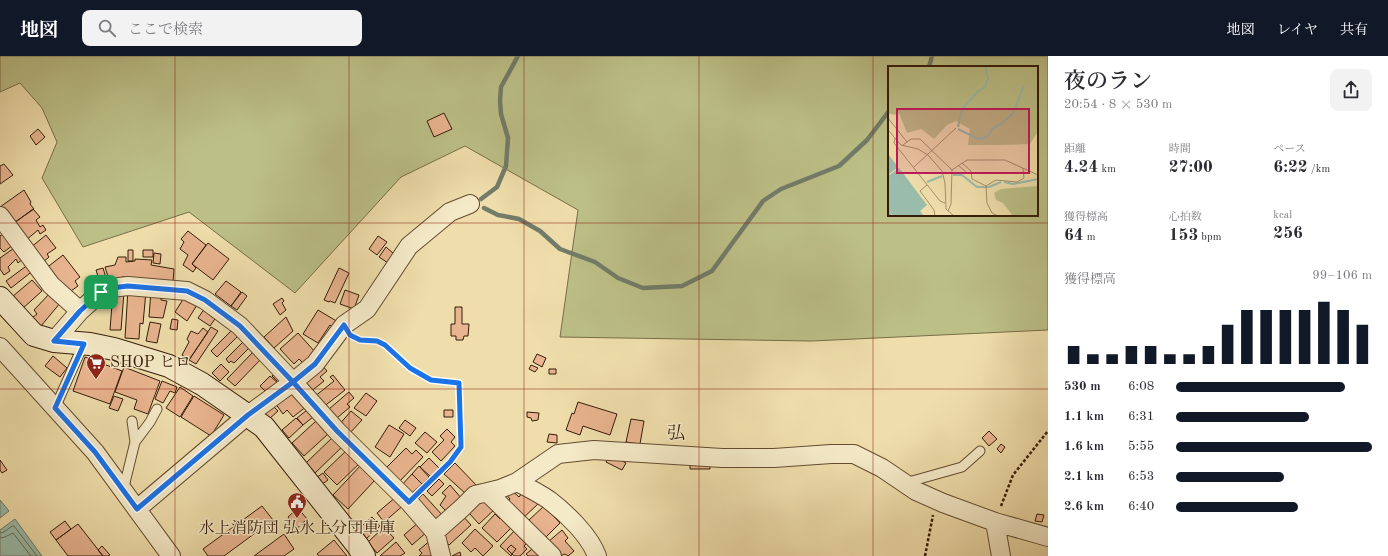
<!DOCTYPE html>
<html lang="ja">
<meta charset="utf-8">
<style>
body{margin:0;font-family:"Old Standard TT","Noto Serif JP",serif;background:#f2f2f3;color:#2b2b33;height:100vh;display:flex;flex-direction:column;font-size:15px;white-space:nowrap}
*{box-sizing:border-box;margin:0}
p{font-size:13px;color:#7c7c81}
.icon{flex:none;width:22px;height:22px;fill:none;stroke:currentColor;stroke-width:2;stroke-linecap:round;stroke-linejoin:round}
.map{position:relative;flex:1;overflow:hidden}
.panel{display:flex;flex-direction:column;background:#fff;width:340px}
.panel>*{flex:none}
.pin{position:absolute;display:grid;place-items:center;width:34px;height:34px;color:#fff;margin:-17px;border-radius:8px;box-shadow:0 2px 6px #0006}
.round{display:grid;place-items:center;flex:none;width:42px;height:42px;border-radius:8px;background:#f2f2f3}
.summary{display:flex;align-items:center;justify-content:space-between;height:68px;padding:0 16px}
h1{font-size:22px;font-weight:600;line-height:30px}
.figures{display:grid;grid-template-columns:repeat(3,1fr);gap:6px;height:68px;padding:4px 16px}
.figures div{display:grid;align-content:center}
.figures b{font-size:17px;font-weight:600}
.figures small{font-size:11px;font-weight:400}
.figures p{font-size:11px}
.chart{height:112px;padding:8px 16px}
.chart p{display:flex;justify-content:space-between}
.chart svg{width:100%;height:72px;margin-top:4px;stroke:#111827;stroke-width:6}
ul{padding:0 16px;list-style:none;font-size:13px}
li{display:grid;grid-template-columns:64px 48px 1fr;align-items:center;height:30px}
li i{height:10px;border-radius:5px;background:#111827}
header{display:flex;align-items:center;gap:24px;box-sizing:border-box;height:56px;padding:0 20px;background:#111827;color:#fff}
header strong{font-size:19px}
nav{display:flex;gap:22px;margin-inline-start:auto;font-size:14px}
.search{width:280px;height:36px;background:#f2f2f3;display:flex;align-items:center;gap:10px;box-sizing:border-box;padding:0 14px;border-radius:8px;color:#7c7c81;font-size:15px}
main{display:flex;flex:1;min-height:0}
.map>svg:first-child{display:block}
.green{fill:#bcc087;stroke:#786e48;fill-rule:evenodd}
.water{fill:#9abcaa;stroke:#727c69}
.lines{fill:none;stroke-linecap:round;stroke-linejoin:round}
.shore{stroke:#686c59;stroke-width:1}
.stream{stroke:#727c69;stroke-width:4.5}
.building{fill:#e9b590;stroke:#351c08}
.service-casing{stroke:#644c31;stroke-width:11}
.minor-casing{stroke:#644c31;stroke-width:20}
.secondary-casing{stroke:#351c08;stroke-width:24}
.path{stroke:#351c08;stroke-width:2.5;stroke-dasharray:3 2;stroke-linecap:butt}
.service{stroke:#f5eac8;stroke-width:9}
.minor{stroke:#f5eac8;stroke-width:18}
.secondary{stroke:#f5eac8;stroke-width:22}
.route-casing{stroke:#fff;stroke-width:8}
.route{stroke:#1a73e8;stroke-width:5}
.grid{fill:none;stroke:#8f2418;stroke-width:1;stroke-opacity:0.55}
.labels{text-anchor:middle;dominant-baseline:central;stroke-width:3;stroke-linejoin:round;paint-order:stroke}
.poi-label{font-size:16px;fill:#351c08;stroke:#f5eac8;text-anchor:start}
.quarter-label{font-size:18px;fill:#351c08;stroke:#f5eac8}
.inset-river{fill:none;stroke:#9abcaa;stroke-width:2}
.inset-road{fill:none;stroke:#a5906a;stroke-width:1}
.view{fill:#c2185b;fill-opacity:0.15;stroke:#c2185b;stroke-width:2}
.inset-edge{fill:none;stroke:#351c08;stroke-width:2}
</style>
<header>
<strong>地図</strong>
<div class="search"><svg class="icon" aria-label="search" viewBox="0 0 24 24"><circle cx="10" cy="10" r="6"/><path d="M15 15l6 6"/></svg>ここで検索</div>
<nav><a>地図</a><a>レイヤ</a><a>共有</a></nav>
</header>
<main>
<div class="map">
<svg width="1048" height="500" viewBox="0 0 1048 500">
<rect width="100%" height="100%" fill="#efdeab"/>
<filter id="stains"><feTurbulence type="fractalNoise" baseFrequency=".005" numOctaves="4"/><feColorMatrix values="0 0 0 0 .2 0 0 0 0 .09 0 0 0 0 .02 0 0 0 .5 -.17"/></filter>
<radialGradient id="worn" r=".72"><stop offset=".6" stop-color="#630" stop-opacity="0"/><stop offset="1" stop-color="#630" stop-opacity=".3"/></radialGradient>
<!-- green -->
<path class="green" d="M 0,0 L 1048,0 L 1048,274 L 812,285 L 560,281 L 578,154 L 465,90 L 401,121 L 295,237 L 189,156 L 83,191 L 42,122 L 57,86 L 42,52 L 20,27 L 0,36 ZM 889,11 L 1037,11 L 1037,159 L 889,159 Z"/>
<!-- water -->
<path class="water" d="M 0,444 L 9,455 L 0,462 Z
M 15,463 L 42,500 L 0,500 L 0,474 Z"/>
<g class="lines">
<!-- shore -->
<path class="shore" d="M 0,477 C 6,477 9,470 14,470 L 37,500
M 0,482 L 5,481 L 13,477 L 31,500"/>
<!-- stream -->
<path class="stream" d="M 929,11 L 932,0
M 481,143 L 497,131 L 506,110 L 508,82 L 501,58 L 500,45 L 501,31 L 518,0
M 484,152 L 498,159 L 519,163 L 540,175 L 560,193 L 595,206 L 618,222 L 643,232 L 682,230 L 712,215 L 763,145 L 781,133 L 839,110 L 867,84 L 889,55"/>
</g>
<!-- building -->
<path class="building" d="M 444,57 L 452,73 L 434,81 L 427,65 Z
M 38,73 L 45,81 L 36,89 L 30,80 Z
M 4,108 L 13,119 L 0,128 L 0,110 Z
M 24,134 L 31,146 L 30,148 L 34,153 L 12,168 L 0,151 Z
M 33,153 L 40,161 L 36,164 L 40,171 L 43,169 L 46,174 L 40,178 L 38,174 L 25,185 L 13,168 Z
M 188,175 L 206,189 L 192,208 L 196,212 L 193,216 L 183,209 L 188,199 L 180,193 L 184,186 L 181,183 Z
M 4,177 L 13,189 L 4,196 L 0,192 L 0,180 Z
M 46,179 L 56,192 L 47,198 L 49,201 L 41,208 L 30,192 Z
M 378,180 L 387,186 L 377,199 L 369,193 Z
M 208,187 L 229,203 L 213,224 L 192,208 Z
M 17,190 L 25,201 L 18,207 L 16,203 L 8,211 L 10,215 L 4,219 L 0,213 L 0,202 Z
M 386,191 L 394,198 L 388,207 L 379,201 Z
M 128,194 L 133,194 L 133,205 L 128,205 Z
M 143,194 L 153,194 L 153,201 L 143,201 Z
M 154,197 L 161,198 L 160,208 L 153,207 Z
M 63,199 L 80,221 L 75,225 L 78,230 L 71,235 L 68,232 L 63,236 L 45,213 Z
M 118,201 L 126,201 L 126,206 L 135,205 L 135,203 L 152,204 L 151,209 L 174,213 L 173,227 L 123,221 L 109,224 L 105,211 L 115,209 Z
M 29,208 L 34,214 L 11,232 L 6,225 Z
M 103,212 L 107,225 L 100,227 L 96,214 Z
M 339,212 L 349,217 L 335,247 L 330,245 L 329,246 L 324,244 Z
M 97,221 L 99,227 L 95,228 L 93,222 Z
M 32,224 L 42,235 L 22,253 L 12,241 Z
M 226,225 L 241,236 L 231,250 L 215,238 Z
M 128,233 L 146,235 L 143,268 L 140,267 L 139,283 L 125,282 Z
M 345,234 L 359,239 L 354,253 L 340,248 Z
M 113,235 L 124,236 L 121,274 L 110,274 Z
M 151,235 L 160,236 L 161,244 L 167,245 L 163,262 L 149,261 Z
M 51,236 L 61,246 L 41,270 L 32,262 L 37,258 L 34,254 Z
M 242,236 L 247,240 L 237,254 L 231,250 Z
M 180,241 L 197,249 L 187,265 L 175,256 L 182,245 Z
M 282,242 L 284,245 L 282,247 L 286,254 L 280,259 L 273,248 Z
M 455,251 L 462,251 L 462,268 L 469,268 L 468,280 L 464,280 L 463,284 L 456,284 L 456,280 L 451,280 L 451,268 L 455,268 Z
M 205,252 L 217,260 L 210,270 L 198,262 Z
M 318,254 L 338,266 L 334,272 L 330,269 L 318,287 L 303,278 Z
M 286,261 L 293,275 L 274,292 L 264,281 Z
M 172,263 L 178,264 L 177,274 L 170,273 Z
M 150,266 L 161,268 L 157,287 L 146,285 Z
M 211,271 L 218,275 L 196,308 L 189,304 Z
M 203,272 L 208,276 L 189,304 L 182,299 L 189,286 L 187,283 L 191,275 L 198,278 Z
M 233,273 L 239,279 L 217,301 L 211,295 Z
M 298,277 L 316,297 L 304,308 L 299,303 L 294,308 L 280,293 Z
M 245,284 L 251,290 L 234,307 L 231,305 L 229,307 L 226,303 Z
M 254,295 L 262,302 L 235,330 L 227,323 Z
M 92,297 L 105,301 L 103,307 L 90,302 Z
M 537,298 L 546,302 L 542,311 L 533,306 Z
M 53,300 L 67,312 L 60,321 L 45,310 Z
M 85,301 L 122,315 L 110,348 L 73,335 Z
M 320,307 L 327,315 L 320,321 L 324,325 L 309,337 L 299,326 Z
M 221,308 L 229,316 L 220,325 L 212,317 Z
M 531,309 L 538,312 L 535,316 L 529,313 Z
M 124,311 L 160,325 L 148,358 L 134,353 L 137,344 L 115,336 Z
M 549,313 L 556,313 L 556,318 L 549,318 Z
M 278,315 L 280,328 L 272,320 Z
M 333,319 L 345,334 L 322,352 L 314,341 L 334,325 L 330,321 Z
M 270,320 L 279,328 L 268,338 L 260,330 Z
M 162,325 L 177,331 L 175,337 L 170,335 L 163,347 L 155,343 Z
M 180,331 L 193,340 L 180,361 L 166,352 Z
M 294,334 L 307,350 L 293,361 L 287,354 L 283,358 L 275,347 Z
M 349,336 L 354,342 L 347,348 L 350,351 L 337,362 L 329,353 Z
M 366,337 L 377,345 L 366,360 L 354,352 Z
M 114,340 L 123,343 L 118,355 L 109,352 Z
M 194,340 L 224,359 L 211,380 L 181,361 Z
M 578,346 L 617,358 L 610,379 L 583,370 L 580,379 L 566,374 L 572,357 L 574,358 Z
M 271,348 L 278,355 L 268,364 L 261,357 Z
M 312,350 L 318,357 L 303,369 L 297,362 Z
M 444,354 L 453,354 L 453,361 L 444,361 Z
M 351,355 L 362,364 L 348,379 L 338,370 Z
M 527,356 L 539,357 L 538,364 L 532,365 L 531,362 L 527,361 Z
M 296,362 L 303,369 L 289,382 L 282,374 Z
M 631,363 L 644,365 L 640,388 L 626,386 Z
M 405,364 L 416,372 L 410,380 L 399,372 Z
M 316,365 L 328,378 L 304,400 L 292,387 Z
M 389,369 L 404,378 L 390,401 L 375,391 Z
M 447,373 L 455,381 L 451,386 L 455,390 L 441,405 L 432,396 L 444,384 L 440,380 Z
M 989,375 L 997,383 L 989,390 L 982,382 Z
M 425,376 L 437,386 L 427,397 L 415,387 Z
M 549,378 L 557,379 L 557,387 L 547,386 Z
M 335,379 L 344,389 L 315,417 L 306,407 Z
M 1001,388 L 1005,391 L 1001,397 L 997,393 Z
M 406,392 L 412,398 L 416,394 L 423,401 L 397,428 L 383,415 Z
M 348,393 L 361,406 L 337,429 L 324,416 Z
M 610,398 L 626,407 L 622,414 L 606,406 Z
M 429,402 L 439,412 L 431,421 L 420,411 Z
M 0,404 L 7,414 L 2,417 L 0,414 Z
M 690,404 L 710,404 L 710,413 L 690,413 Z
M 455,407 L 479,432 L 466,438 L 444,418 Z
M 361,409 L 376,423 L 348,453 L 333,439 Z
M 419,410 L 429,421 L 422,428 L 412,418 Z
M 323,417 L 328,424 L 321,429 L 316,422 Z
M 412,418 L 422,428 L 409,440 L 400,431 Z
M 439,423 L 444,428 L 432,440 L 427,435 Z
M 450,429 L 462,443 L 448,457 L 440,449 L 446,440 L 442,437 Z
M 510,433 L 519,441 L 522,437 L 529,443 L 531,440 L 539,447 L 521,464 L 505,449 L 510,443 L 505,437 Z
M 423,438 L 444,461 L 437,467 L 416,445 Z
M 397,440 L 405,448 L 384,466 L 377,457 Z
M 485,442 L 495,453 L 479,468 L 469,457 Z
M 262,450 L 273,464 L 224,500 L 208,500 L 203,493 Z
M 544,450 L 560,467 L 546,481 L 529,464 Z
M 298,452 L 307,463 L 293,476 L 286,468 L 290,464 L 288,461 Z
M 461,458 L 471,469 L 449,489 L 444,484 L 446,482 L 441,476 Z
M 495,458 L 500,463 L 503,460 L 513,470 L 497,486 L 482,472 Z
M 1037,458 L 1044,459 L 1042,466 L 1035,465 Z
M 372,461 L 380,470 L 365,484 L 357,474 Z
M 65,465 L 71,473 L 56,484 L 50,476 Z
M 420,465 L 428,475 L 412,489 L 404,479 Z
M 78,468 L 103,500 L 68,500 L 56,484 Z
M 384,471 L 394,482 L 377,497 L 368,486 Z
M 517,472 L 530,484 L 524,490 L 527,493 L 520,500 L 514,500 L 512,498 L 511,500 L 500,490 Z
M 475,473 L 493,490 L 483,500 L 475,492 L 471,496 L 462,487 Z
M 562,474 L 568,482 L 565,485 L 574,495 L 568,500 L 565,498 L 560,500 L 548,486 Z
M 284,478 L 294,493 L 284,500 L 254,500 Z
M 432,483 L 437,500 L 419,500 L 422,497 L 419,494 Z
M 334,484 L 347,500 L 319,500 L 317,498 Z
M 396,486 L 405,497 L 400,500 L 380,500 Z
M 511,489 L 516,493 L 512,498 L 507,493 Z
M 537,489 L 547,500 L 528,500 L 526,498 Z
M 102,490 L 110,499 L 108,500 L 103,500 L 98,494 Z
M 460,496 L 461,500 L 452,500 Z"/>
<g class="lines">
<defs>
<path id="service" d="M 55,352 L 84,287
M 135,386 L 150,366 L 157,353
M 905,427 L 962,411 L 980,395
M 123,435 L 135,386 L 132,365"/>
<path id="minor" d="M 0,160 L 51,229 L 80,255
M 54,285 L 80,255 L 101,236 L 111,232 L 128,230 L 187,235 L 205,244 L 240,270 L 293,326 L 337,375 L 409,446 L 435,476
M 0,291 L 95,396 L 171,500
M 517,426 C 527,431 539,437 549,444 C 566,457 590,480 597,500
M 487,436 L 552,500
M 137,453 L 248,359 L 293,326 L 315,308 L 344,269 L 367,253 L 409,190 L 450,156 L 470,148
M 995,466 L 1001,500
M 441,500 L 435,476 L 462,452 L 475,439 L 500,433 L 517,426 L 558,398 L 594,394 L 722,402 L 774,402 L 831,398 L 854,398 L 882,412 L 916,435 L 943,447 L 995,466 L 1048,481"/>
<path id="secondary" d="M 0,242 L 34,279 L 54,285 L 90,288 L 114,293 L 169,310 L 202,328 L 264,371 L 358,490 L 364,500"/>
</defs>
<!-- service casing -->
<use href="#service" class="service-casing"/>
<!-- minor casing -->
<use href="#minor" class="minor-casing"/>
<!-- secondary casing -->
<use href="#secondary" class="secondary-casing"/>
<!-- path -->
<path class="path" d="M 354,281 L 360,284 L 377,285 L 385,289 L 410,312 L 431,324 L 459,327 L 461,391 L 450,406 L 420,435
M 1001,450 L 1013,419 L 1048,375
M 925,500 L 933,459"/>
<!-- service -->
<use href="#service" class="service"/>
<!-- minor -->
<use href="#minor" class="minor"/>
<!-- secondary -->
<use href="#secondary" class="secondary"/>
</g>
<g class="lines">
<defs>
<path id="route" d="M 101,236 L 80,255 L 54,285 L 84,288 L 55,352 L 95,396 L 137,453 L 248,359 L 293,326 L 315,308 L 344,269 L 350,279 L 360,284 L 377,285 L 385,289 L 410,312 L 431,324 L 459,327 L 461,391 L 450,406 L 409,446 L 337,375 L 293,326 L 240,270 L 205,244 L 187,235 L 128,230 L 111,232 L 101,236"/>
</defs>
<!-- route casing -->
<use href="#route" class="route-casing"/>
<!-- route -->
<use href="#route" class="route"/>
</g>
<!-- grid -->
<path class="grid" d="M 175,0 L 175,500M 349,0 L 349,500M 524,0 L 524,500M 699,0 L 699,500M 873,0 L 873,500M 0,167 L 1048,167M 0,333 L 1048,333"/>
<!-- icons -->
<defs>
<symbol id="supermarket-pin" viewBox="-11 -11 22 30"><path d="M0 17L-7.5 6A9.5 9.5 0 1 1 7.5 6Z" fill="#8f2418" stroke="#f5eac8"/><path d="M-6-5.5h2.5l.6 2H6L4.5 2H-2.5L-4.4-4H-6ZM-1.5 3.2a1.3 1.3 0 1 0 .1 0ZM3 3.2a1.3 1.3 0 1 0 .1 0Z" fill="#fff"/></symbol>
<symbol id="civic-pin" viewBox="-11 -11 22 30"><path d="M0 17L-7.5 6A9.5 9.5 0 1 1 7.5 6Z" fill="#8f2418" stroke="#f5eac8"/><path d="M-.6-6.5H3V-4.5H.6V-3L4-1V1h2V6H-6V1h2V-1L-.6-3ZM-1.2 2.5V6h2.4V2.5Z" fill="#fff"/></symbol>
</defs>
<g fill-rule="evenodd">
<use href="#supermarket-pin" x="85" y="296" width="22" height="30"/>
<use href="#civic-pin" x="286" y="435" width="22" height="30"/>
</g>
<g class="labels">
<!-- poi labels -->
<g class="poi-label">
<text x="110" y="307">SHOP ヒロ</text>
<text x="297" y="473" text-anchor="middle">水上消防団 弘水上分団車庫</text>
</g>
<!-- quarter labels -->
<g class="quarter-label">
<text x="676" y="378">弘</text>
</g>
</g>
<!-- overview -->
<g transform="translate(888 10)">
<rect width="150" height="150" fill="#efdeab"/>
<path d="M 0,0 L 150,0 L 150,65 L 142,78 L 111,79 L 80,79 L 82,63 L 68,55 L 59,59 L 46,73 L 33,63 L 19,67 L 11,47 L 6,49 L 0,47 ZM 150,120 L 150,150 L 125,150 L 115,137 L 108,134 L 106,127 L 113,123 Z" fill="#bcc087"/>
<path d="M 0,88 L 10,101 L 0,109 ZM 11,102 L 39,139 L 32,145 L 36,150 L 5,150 L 2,145 L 4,150 L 0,150 L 0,110 Z" fill="#9abcaa"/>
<path class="inset-river" d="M 70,61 L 74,43 L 90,25 L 97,21 L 100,12 L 97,0M 70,63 L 90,73 L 99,71 L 105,62 L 115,57 L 125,47 L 136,20M 65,109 L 74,109 L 89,121 L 101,121 L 113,116M 39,116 L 54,110M 116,116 L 125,118 L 150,113"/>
<path class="inset-road" d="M 0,52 L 19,76M 0,64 L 13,79 L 30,83 L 40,89 L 54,105 L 57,117 L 58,143 L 66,150M 7,72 L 6,77 L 52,135 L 57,137M 15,79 L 23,73 L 32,73 L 64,104M 74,97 L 83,105 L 84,113 L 98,120M 70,99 L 79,107M 26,101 L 68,62M 39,119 L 32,125 L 46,144 L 47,150M 60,145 L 63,138 L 64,104 L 79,94 L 117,94 L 150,109M 110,150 L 104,147 L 99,137 L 98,120 L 108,114 L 129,116 L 136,112 L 135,102"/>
<path class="view" d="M 9,43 L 141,43 L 141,107 L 9,107 Z"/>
<rect width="150" height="150" class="inset-edge"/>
</g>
<rect width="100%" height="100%" filter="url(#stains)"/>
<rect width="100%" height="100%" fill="url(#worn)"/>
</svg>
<div class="pin" style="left:101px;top:236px;background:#1e9e55"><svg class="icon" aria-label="arrive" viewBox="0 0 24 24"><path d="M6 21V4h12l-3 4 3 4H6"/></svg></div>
</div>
<section class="panel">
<div class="summary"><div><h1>夜のラン</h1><p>20:54 · 8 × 530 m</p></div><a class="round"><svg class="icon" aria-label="share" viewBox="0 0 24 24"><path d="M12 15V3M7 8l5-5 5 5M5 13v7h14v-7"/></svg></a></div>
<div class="figures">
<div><p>距離</p><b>4.24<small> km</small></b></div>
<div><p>時間</p><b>27:00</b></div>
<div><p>ペース</p><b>6:22<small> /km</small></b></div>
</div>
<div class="figures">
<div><p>獲得標高</p><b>64<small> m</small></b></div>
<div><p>心拍数</p><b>153<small> bpm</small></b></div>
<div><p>kcal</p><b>256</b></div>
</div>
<div class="chart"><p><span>獲得標高</span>99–106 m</p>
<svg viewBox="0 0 160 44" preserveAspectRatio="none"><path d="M5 44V33M15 44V38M25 44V38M35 44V33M45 44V33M55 44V38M65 44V38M75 44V33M85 44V20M95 44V11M105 44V11M115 44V11M125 44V11M135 44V6M145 44V11M155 44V20"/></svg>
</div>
<ul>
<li><b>530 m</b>6:08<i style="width:86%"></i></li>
<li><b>1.1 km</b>6:31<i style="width:68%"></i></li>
<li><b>1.6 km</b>5:55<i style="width:100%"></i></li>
<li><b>2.1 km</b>6:53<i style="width:55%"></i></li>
<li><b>2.6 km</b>6:40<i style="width:62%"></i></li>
</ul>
</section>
</main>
